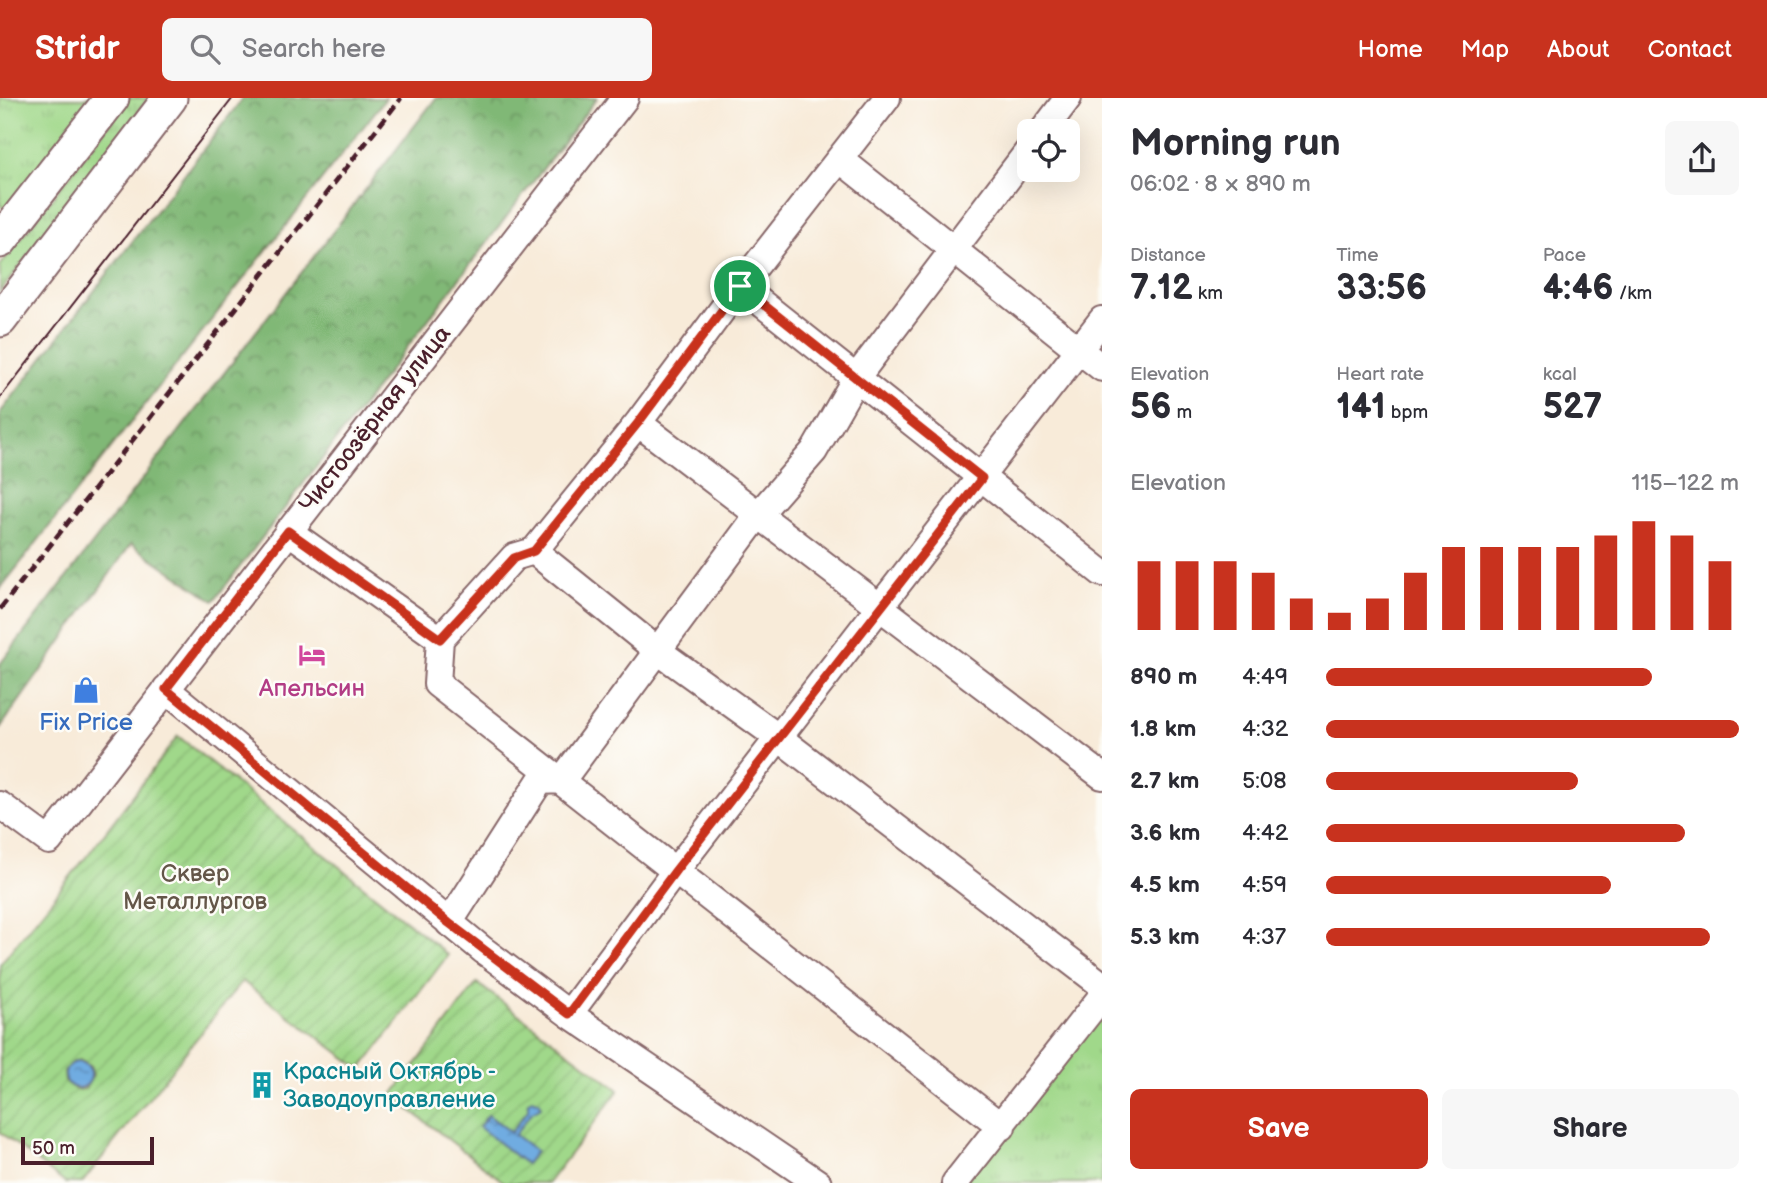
<!DOCTYPE html>
<meta charset="utf-8">
<style>
body{margin:0;font-family:"Balsamiq Sans",sans-serif;background:#f7f7f7;color:#2b2b33;height:100vh;display:flex;flex-direction:column;font-size:26px;white-space:nowrap}
*{box-sizing:border-box;margin:0}
p{font-size:23px;color:#7c7c81}
.icon{flex:none;width:38px;height:38px;fill:none;stroke:currentColor;stroke-width:2;stroke-linecap:round;stroke-linejoin:round}
.map{position:relative;flex:1;overflow:hidden}
.side{display:flex;flex-direction:column;background:#fff;width:665px}
.side>*{flex:none}
.controls{position:absolute;left:1017px;top:21px;display:grid;gap:14px}
.controls a{display:grid;place-items:center;width:63px;height:63px;border-radius:10px;background:#fff;box-shadow:0 7px 28px #0002;font-size:35px}
.scale{position:absolute;left:21px;bottom:18px;width:133px;box-sizing:border-box;padding-left:7px;border:4px solid #4a1f2b;border-top:0;font-size:19px;line-height:24px;white-space:nowrap;color:#4a1f2b;-webkit-text-stroke:5px #fdfcf7;paint-order:stroke}
.pin{position:absolute;display:grid;place-items:center;width:60px;height:60px;color:#fff;margin:-30px;border:4px solid #fff;border-radius:50%;box-shadow:0 2px 7px #0007}
.round{display:grid;place-items:center;flex:none;width:74px;height:74px;border-radius:10px;background:#f7f7f7}
.overview{display:flex;align-items:center;justify-content:space-between;height:119px;padding:0 28px}
h1{font-size:38px;font-weight:600;line-height:52px}
.figures{display:grid;grid-template-columns:repeat(3,1fr);gap:10px;height:119px;padding:7px 28px}
.figures div{display:grid;align-content:center}
.figures b{font-size:35px;font-weight:600}
.figures small{font-size:19px;font-weight:400}
.figures p{font-size:19px}
.chart{height:196px;padding:14px 28px}
.chart p{display:flex;justify-content:space-between}
.chart svg{width:100%;height:126px;margin-top:7px;stroke:#c8321e;stroke-width:6}
.action{display:flex;gap:14px;margin-top:auto;padding:14px 28px}
.action a{flex:1;height:80px;border-radius:10px;background:#c8321e;color:#fff;font-size:28px;font-weight:600;line-height:80px;text-align:center}
.action a+a{background:#f7f7f7;color:#2b2b33}
ul{padding:0 28px;list-style:none;font-size:23px}
li{display:grid;grid-template-columns:112px 84px 1fr;align-items:center;height:52px}
li i{height:18px;border-radius:9px;background:#c8321e}
header{display:flex;align-items:center;gap:42px;box-sizing:border-box;height:98px;padding:0 35px;background:#c8321e;color:#fff}
header strong{font-size:33px}
nav{display:flex;gap:38px;margin-inline-start:auto;font-size:24px}
.search{width:490px;height:63px;background:#f7f7f7;display:flex;align-items:center;gap:18px;box-sizing:border-box;padding:0 24px;border-radius:10px;color:#7c7c81;font-size:26px}
main{display:flex;flex:1;min-height:0}
.map>svg:first-child{display:block}
.grass{fill:url(#grass-tufts);stroke:#757c5a;stroke-width:2}
.forest{fill:url(#forest-crowns);stroke:#656c50;stroke-width:2}
.garden{fill:url(#garden-furrows);stroke:#757c5a;stroke-width:2;fill-rule:evenodd}
.water{fill:url(#water-ripples);stroke:#5c6686;stroke-width:2}
.lines{fill:none;stroke-linecap:round;stroke-linejoin:round}
.minor-casing{stroke:#876668;stroke-width:30}
.major-casing{stroke:#876668;stroke-width:37}
.minor{stroke:#fff;stroke-width:26}
.major{stroke:#fff;stroke-width:33}
.tram{stroke:#4a1f2b;stroke-width:2}
.rail{stroke:#4a1f2b;stroke-width:5;stroke-dasharray:10 5;stroke-linecap:butt}
.route-casing{stroke:#fff;stroke-width:14}
.route{stroke:#c8321e;stroke-width:9}
.labels{text-anchor:middle;dominant-baseline:central;stroke-width:5;stroke-linejoin:round;paint-order:stroke}
.street-label{font-size:24px;fill:#4a1f2b;stroke:#fdfcf7}
.hotel-label{font-size:24px;fill:#b23c85;stroke:#fdfcf7}
.shop-label{font-size:24px;fill:#366cbe;stroke:#fdfcf7}
.park-label{font-size:24px;fill:#645648;stroke:#fdfcf7}
.culture-label{font-size:24px;fill:#0d838f;stroke:#fdfcf7;text-anchor:start}
</style>
<header>
<strong>Stridr</strong>
<div class="search"><svg class="icon" aria-label="search" viewBox="0 0 24 24"><circle cx="10" cy="10" r="6"/><path d="M15 15l6 6"/></svg>Search here</div>
<nav><a>Home</a><a>Map</a><a>About</a><a>Contact</a></nav>
</header>
<main>
<div class="map">
<svg width="1102" height="1085" viewBox="0 0 1102 1085">
<defs>
<pattern id="grass-tufts" width="24" height="20" patternUnits="userSpaceOnUse" patternTransform="scale(1.75)"><rect width="24" height="20" fill="#a0d88a"/><path d="M3 7l-1-3M5 7V3M7 7l1-3M15 17l-1-3M17 17v-4M19 17l1-3" fill="none" stroke="#8bb977"/></pattern>
<pattern id="forest-crowns" width="20" height="18" patternUnits="userSpaceOnUse" patternTransform="scale(1.75)"><rect width="20" height="18" fill="#80b876"/><path d="M2 6a3 3 0 1 1 6 0M12 15a3 3 0 1 1 6 0" fill="none" stroke="#6b9561"/></pattern>
<pattern id="garden-furrows" width="10" height="10" patternUnits="userSpaceOnUse" patternTransform="scale(1.75)"><rect width="10" height="10" fill="#a0d88a"/><path d="M-1 1l2-2M0 10L10 0M9 11l2-2" fill="none" stroke="#8bb977"/></pattern>
<pattern id="water-ripples" width="26" height="14" patternUnits="userSpaceOnUse" patternTransform="scale(1.75)"><rect width="26" height="14" fill="#6face1"/><path d="M2 4q2-2 4 0t4 0M15 11q2-2 4 0t4 0" fill="none" stroke="#5d8bb7"/></pattern>
</defs>
<rect width="100%" height="100%" fill="#fdfcf7"/>
<filter id="ink" filterUnits="userSpaceOnUse"><feTurbulence type="fractalNoise" baseFrequency=".0143" numOctaves="2"/><feDisplacementMap in="SourceGraphic" scale="14" xChannelSelector="R" yChannelSelector="G"/><feConvolveMatrix kernelMatrix="1 2 1 2 8 2 1 2 1" color-interpolation-filters="sRGB"/></filter>
<filter id="wash" filterUnits="userSpaceOnUse"><feTurbulence type="fractalNoise" baseFrequency=".00686" numOctaves="4" result="noise"/><feDisplacementMap in="SourceGraphic" scale="28" xChannelSelector="R" yChannelSelector="G"/><feGaussianBlur stdDeviation="1.57" result="paint"/><feColorMatrix in="noise" values="0 0 0 0 0 0 0 0 0 0 0 0 0 0 0 0 0 1.4 0 .05"/><feComposite in="paint" operator="in"/></filter>
<g filter="url(#wash)">
<rect width="100%" height="100%" fill="#f8ebd9"/>
<!-- grass -->
<path class="grass" d="M 0,0 L 95,0 L 10,115 L 0,107 Z
M 129,0 L 149,0 L 0,194 L 0,168 Z
M 1102,904 L 1102,1085 L 963,1085 Z"/>
<!-- forest -->
<path class="forest" d="M 243,0 L 386,0 L 0,491 L 0,315 Z
M 436,0 L 597,0 L 214,503 L 131,446 L 0,630 L 0,566 Z"/>
<!-- garden -->
<path class="garden" d="M 178,638 L 448,857 L 361,971 L 242,883 L 82,1085 L 65,1085 L 0,1034 L 0,866 L 87,758 ZM 79,962 L 90,968 L 93,977 L 85,991 L 76,992 L 65,984 L 64,973 L 71,965 Z
M 477,885 L 619,992 L 548,1085 L 505,1085 L 392,998 Z"/>
<!-- water -->
<path class="water" d="M65 977a13 13 0 1 1 26 0a13 13 0 1 1-26 0Z
M 532,1001 L 540,1004 L 541,1009 L 531,1015 L 515,1037 L 536,1053 L 526,1066 L 479,1029 L 488,1017 L 511,1034 L 528,1012 L 528,1003 Z"/>
</g>
<g filter="url(#ink)">
<g class="lines">
<defs>
<path id="minor" d="M 1043,33 L 1068,0
M 841,62 L 1102,270
M 740,188 L 1102,475
M 638,325 L 1102,678
M 288,433 L 440,541 L 437,586 L 1002,1029
M 534,453 L 658,553 L 779,640 L 1102,887
M 440,541 L 514,459 L 534,453 L 638,325 L 740,188 L 887,0
M 166,591 L 483,852 L 569,916 L 818,1085
M 0,707 L 49,743 L 625,0
M 449,825 L 540,683 L 562,682 L 758,417 L 814,353 L 856,280 L 1029,52
M 569,916 L 676,772 L 1102,222
M 955,1085 L 1102,898"/>
<path id="major" d="M 0,143 L 112,0
M 0,222 L 170,0"/>
</defs>
<!-- minor casing -->
<use href="#minor" class="minor-casing"/>
<!-- major casing -->
<use href="#major" class="major-casing"/>
<!-- minor -->
<use href="#minor" class="minor"/>
<!-- major -->
<use href="#major" class="major"/>
<!-- tram -->
<path class="tram" d="M 0,300 L 233,0"/>
<!-- rail -->
<path class="rail" d="M 0,511 L 401,0"/>
</g>
</g>
<g class="lines" filter="url(#ink)">
<defs>
<path id="route" d="M 740,188 L 982,380 L 676,772 L 569,916 L 449,825 L 166,591 L 288,433 L 440,541 L 514,460 L 534,453 L 638,325 Z"/>
</defs>
<!-- route casing -->
<use href="#route" class="route-casing"/>
<!-- route -->
<use href="#route" class="route"/>
</g>
<!-- icons -->
<defs>
<symbol id="hotel-bare" viewBox="-9 -9 18 18"><path d="M-6-4.5h1.5V1H6V5H4.5V3h-9V5H-6ZM-4 0a1.8 1.8 0 1 1 3.6 0ZM.5 0V-2.5h3Q6-2.5 6 0Z" fill="#d1479c" stroke="#fdfcf7" stroke-width="2.5" paint-order="stroke"/></symbol>
<symbol id="shop-bare" viewBox="-9 -9 18 18"><path d="M-5-2.5h2.3a2.7 3.5 0 0 1 5.4 0H5L5.5 6h-11ZM-1.5-2.5h3a1.5 2.3 0 0 0-3 0Z" fill="#3f7fe0" stroke="#fdfcf7" stroke-width="2.5" paint-order="stroke"/></symbol>
<symbol id="building-bare" viewBox="-9 -9 18 18"><path d="M-4-6H4V6H1V3H-1V6H-4ZM-2.5-4.3h1.7v1.8h-1.7ZM.8-4.3h1.7v1.8H.8ZM-2.5-1h1.7V.8h-1.7ZM.8-1h1.7V.8H.8Z" fill="#0f9aa8" stroke="#fdfcf7" stroke-width="2.5" paint-order="stroke"/></symbol>
</defs>
<g fill-rule="evenodd">
<use href="#hotel-bare" x="293" y="538" width="38" height="38"/>
<use href="#shop-bare" x="67" y="573" width="38" height="38"/>
<use href="#building-bare" x="243" y="968" width="38" height="38"/>
</g>
<g class="labels">
<!-- street labels -->
<g class="street-label">
<text transform="translate(375 321) rotate(-52)">Чистоозёрная улица</text>
</g>
<!-- hotel labels -->
<g class="hotel-label">
<text x="312" y="590">Апельсин</text>
</g>
<!-- shop labels -->
<g class="shop-label">
<text x="86" y="624">Fix Price</text>
</g>
<!-- park labels -->
<g class="park-label">
<text x="195" y="775">Сквер<tspan x="195" dy="28">Металлургов</tspan></text>
</g>
<!-- culture labels -->
<g class="culture-label">
<text x="283" y="973">Красный Октябрь -<tspan x="283" dy="28">Заводоуправление</tspan></text>
</g>
</g>
</svg>
<div class="controls">
<a><svg class="icon" aria-label="locate" viewBox="0 0 24 24"><circle cx="12" cy="12" r="6"/><path d="M12 2v4M12 18v4M2 12h4M18 12h4"/></svg></a>
</div>
<div class="scale">50 m</div>
<div class="pin" style="left:740px;top:188px;background:#1e9e55"><svg class="icon" aria-label="arrive" viewBox="0 0 24 24"><path d="M6 21V4h12l-3 4 3 4H6"/></svg></div>
</div>
<section class="side">
<div class="overview"><div><h1>Morning run</h1><p>06:02 · 8 × 890 m</p></div><a class="round"><svg class="icon" aria-label="share" viewBox="0 0 24 24"><path d="M12 15V3M7 8l5-5 5 5M5 13v7h14v-7"/></svg></a></div>
<div class="figures">
<div><p>Distance</p><b>7.12<small> km</small></b></div>
<div><p>Time</p><b>33:56</b></div>
<div><p>Pace</p><b>4:46<small> /km</small></b></div>
</div>
<div class="figures">
<div><p>Elevation</p><b>56<small> m</small></b></div>
<div><p>Heart rate</p><b>141<small> bpm</small></b></div>
<div><p>kcal</p><b>527</b></div>
</div>
<div class="chart"><p><span>Elevation</span>115–122 m</p>
<svg viewBox="0 0 160 44" preserveAspectRatio="none"><path d="M5 44V20M15 44V20M25 44V20M35 44V24M45 44V33M55 44V38M65 44V33M75 44V24M85 44V15M95 44V15M105 44V15M115 44V15M125 44V11M135 44V6M145 44V11M155 44V20"/></svg>
</div>
<ul>
<li><b>890 m</b>4:49<i style="width:79%"></i></li>
<li><b>1.8 km</b>4:32<i style="width:100%"></i></li>
<li><b>2.7 km</b>5:08<i style="width:61%"></i></li>
<li><b>3.6 km</b>4:42<i style="width:87%"></i></li>
<li><b>4.5 km</b>4:59<i style="width:69%"></i></li>
<li><b>5.3 km</b>4:37<i style="width:93%"></i></li>
</ul>
<div class="action"><a>Save</a><a>Share</a></div>
</section>
</main>
